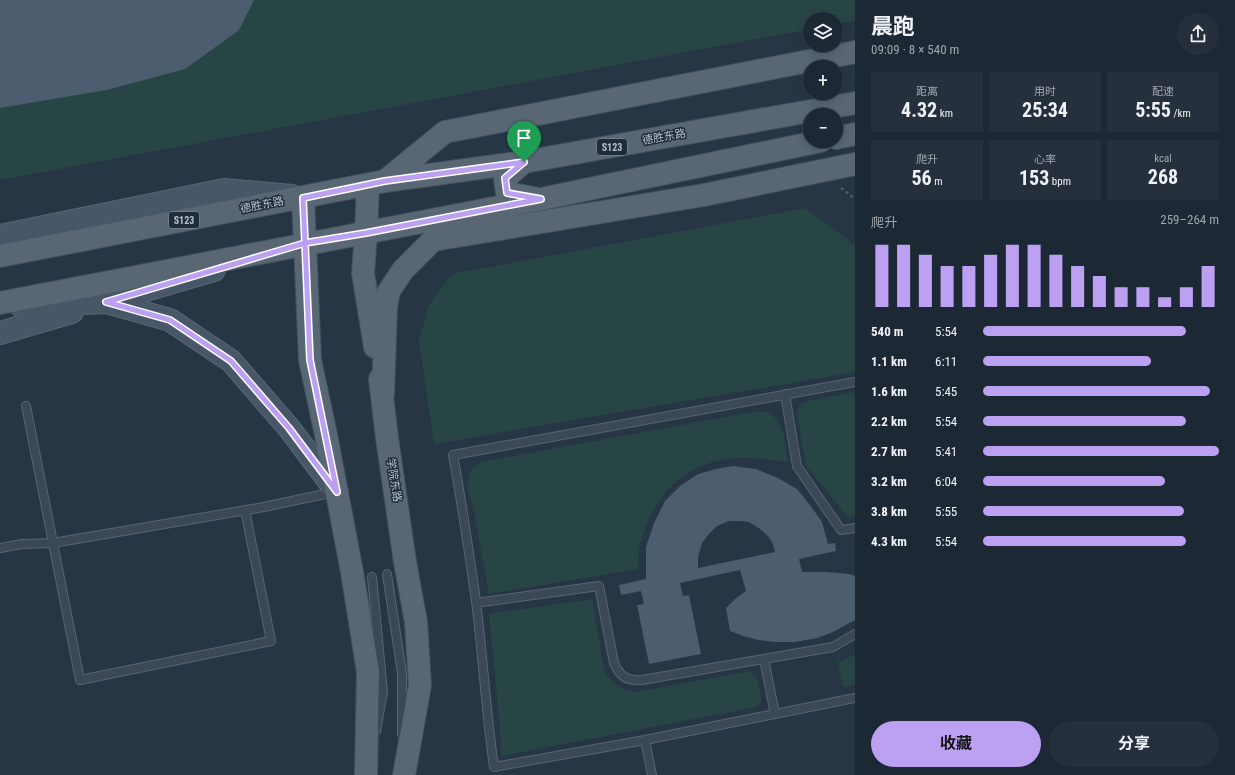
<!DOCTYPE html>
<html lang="zh">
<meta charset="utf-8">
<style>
body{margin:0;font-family:"Roboto Condensed","Noto Sans SC",sans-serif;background:#25303c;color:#f1f3f6;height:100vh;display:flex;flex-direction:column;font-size:15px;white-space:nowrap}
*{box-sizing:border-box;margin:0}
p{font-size:13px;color:#a0a6ac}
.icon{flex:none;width:22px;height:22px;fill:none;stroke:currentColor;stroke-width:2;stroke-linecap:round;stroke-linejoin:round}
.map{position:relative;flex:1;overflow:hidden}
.details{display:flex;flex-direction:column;background:#1c2834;width:380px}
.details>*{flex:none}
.fabs{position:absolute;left:803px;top:12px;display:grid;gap:8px}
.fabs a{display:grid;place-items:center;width:40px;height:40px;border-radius:50%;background:#1c2834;box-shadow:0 2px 10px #0003,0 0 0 1px #3a444f;font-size:20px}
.pin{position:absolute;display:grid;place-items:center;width:34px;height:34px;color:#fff;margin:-41px -17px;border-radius:50% 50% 50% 0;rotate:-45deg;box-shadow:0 0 4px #0007}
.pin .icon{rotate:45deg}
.round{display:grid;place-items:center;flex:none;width:42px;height:42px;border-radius:21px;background:#25303c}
.overview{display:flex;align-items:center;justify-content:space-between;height:68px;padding:0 16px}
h1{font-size:22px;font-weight:700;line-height:30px}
.metrics{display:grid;grid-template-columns:repeat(3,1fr);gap:6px;height:68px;padding:4px 16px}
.metrics div{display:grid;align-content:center;border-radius:0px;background:#25303c;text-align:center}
.metrics b{font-size:20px;font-weight:700}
.metrics small{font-size:11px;font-weight:400}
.metrics p{font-size:11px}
.chart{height:112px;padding:8px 16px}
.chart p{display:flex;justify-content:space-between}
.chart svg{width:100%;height:72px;margin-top:4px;stroke:#bca0f2;stroke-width:6}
.button{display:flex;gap:8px;margin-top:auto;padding:8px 16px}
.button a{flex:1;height:46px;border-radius:24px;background:#bca0f2;color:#111;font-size:16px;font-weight:700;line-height:46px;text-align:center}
.button a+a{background:#25303c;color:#f1f3f6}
ul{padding:0 16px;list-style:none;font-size:13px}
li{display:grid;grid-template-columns:64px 48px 1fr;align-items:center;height:30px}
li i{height:10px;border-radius:5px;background:#bca0f2}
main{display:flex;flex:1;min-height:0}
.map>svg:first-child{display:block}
.green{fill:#284546}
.building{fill:#4c5d6f;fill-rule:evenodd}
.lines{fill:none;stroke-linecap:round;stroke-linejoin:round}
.lane-casing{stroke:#596572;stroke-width:10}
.secondary-casing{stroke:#596572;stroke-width:24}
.primary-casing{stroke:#44515e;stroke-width:24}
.path{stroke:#476262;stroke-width:2.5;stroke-dasharray:3 3;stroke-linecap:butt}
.lane{stroke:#3b4855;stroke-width:8}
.secondary{stroke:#485768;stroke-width:22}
.primary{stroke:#596775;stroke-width:22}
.route-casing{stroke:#fff;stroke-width:8}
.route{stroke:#bca0f2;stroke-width:5}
.labels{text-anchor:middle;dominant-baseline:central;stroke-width:3;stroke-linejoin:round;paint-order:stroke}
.shield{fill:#1f2d3a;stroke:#8a95a2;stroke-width:1}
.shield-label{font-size:10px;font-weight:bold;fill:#b8c2ce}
.street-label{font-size:11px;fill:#b8c2ce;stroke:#1f2d3a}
</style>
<main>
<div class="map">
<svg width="855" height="775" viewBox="0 0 855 775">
<rect width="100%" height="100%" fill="#263645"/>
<!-- green -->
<path class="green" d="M 0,0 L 855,0 L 855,21 L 836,24 L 836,19 L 810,19 L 810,29 L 0,180 Z
M 805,208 L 855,245 L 855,372 L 434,444 L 419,340 L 429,305 L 452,274 Z
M 855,392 L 855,515 L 848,517 L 806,466 L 797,413 L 799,406 L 804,402 Z
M 758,411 C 786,413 784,440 788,462 C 771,460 753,457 736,458 C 685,461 651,497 640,545 C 638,553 638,561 638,569 L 489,594 L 473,507 L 467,486 L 470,471 L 481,462 Z
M 592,599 L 603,664 L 606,675 L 614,683 L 624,689 L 635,692 L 750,671 L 756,676 L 762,701 L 756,707 L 501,756 L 500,726 L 489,614 Z
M 855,655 L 855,684 L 843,687 L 838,662 Z"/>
<!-- building -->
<path class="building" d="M 0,0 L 254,0 L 239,30 L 185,69 L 107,90 L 0,108 Z
M 733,466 L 756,469 L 778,478 L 797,489 L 810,505 L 822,522 L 828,544 L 835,543 L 836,551 L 799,559 L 802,572 L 826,572 L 850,574 L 855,576 L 855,620 L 833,632 L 817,638 L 795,642 L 775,642 L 758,640 L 743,636 L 730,631 L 726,608 L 735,599 L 746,591 L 740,570 L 680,583 L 683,596 L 689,595 L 701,654 L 649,664 L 637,605 L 644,604 L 641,591 L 621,595 L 619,585 L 646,579 L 646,547 L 654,523 L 665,501 L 680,486 L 698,474 L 716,469 ZM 729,521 L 739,521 L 749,522 L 760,529 L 768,536 L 773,544 L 775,552 L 698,568 L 698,557 L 702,543 L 709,534 L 717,526 Z"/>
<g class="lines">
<defs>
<path id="lane" d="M 785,394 L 797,466 L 841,530 L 855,528
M 26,406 L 80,680 L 271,641 L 245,510
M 0,548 L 22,544 L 53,543 L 264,507 L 334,492
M 387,574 L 402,673 L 402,734
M 372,577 L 383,692 L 376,731
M 476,603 L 599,586 L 614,663 C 620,677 627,681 642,680 L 764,659 L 775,714
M 764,659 L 833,647 L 855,634
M 645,740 L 494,767 C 486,712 483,657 476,601 C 469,552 462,503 453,455 L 855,382
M 652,775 L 645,740 L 855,698"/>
<path id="secondary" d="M 0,236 L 224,190 L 292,196
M 105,302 L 214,270
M 21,306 L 106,302 L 170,320 L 231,361 L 289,428 L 337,492
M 0,333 L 72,312"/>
<path id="primary" d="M 836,138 L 855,134
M 524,162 L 505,178 L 507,193 L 534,198
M 385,181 L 445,132 L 855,52
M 368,185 L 366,233 L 363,273 L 375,347
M 303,198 L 310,360 L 326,435 L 352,572 L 368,672 L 366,775
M 0,256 L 385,181 L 524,162 L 855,103
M 0,303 L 541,199 L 821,141
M 380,379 L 387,438 L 405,562 L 416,622 L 420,685 L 404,775
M 383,393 L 386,307 L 389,291 L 403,270 L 433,240 L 704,195 L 855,164"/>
</defs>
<!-- lane casing -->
<use href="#lane" class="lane-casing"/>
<!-- secondary casing -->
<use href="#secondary" class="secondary-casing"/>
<!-- primary casing -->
<use href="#primary" class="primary-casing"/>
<!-- path -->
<path class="path" d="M 841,188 L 855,199"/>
<!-- lane -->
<use href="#lane" class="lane"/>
<!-- secondary -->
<use href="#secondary" class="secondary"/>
<!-- primary -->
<use href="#primary" class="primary"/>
</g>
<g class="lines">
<defs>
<path id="route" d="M 524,162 L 385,181 L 303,198 L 305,243 L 106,302 L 170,320 L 231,361 L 289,428 L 337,492 L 310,360 L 305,243 L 366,233 L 541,199 L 507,193 L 505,178 L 524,162"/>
</defs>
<!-- route casing -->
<use href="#route" class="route-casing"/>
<!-- route -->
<use href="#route" class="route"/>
</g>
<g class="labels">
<!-- shield labels -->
<g class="shield">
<rect x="597" y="139" width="30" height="16" rx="3"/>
<rect x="169" y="212" width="30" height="16" rx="3"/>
</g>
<g class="shield-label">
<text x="612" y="147">S123</text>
<text x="184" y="220">S123</text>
</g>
<!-- street labels -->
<g class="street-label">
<text transform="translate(664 137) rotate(-10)">德胜东路</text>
<text transform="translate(262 205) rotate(-11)">德胜东路</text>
<text transform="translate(394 480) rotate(81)">学院东路</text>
</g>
</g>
</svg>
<div class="fabs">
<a><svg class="icon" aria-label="layers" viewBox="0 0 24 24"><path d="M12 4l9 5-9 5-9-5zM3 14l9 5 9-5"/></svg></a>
<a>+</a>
<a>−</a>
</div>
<div class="pin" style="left:524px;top:162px;background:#1e9e55"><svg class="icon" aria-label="arrive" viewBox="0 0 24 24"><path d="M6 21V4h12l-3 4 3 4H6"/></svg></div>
</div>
<section class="details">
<div class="overview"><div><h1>晨跑</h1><p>09:09 · 8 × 540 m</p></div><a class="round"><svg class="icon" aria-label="share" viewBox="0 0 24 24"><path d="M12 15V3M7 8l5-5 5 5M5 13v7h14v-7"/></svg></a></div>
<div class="metrics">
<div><p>距离</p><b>4.32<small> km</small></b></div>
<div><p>用时</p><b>25:34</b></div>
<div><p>配速</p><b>5:55<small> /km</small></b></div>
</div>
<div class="metrics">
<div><p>爬升</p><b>56<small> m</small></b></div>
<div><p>心率</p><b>153<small> bpm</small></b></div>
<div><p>kcal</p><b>268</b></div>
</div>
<div class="chart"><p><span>爬升</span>259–264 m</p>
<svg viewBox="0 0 160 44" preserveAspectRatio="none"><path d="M5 44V6M15 44V6M25 44V12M35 44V19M45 44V19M55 44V12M65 44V6M75 44V6M85 44V12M95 44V19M105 44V25M115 44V32M125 44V32M135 44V38M145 44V32M155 44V19"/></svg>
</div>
<ul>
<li><b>540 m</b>5:54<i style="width:86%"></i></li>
<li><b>1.1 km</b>6:11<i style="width:71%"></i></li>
<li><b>1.6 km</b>5:45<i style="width:96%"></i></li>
<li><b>2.2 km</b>5:54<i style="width:86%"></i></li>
<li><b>2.7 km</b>5:41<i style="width:100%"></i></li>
<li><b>3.2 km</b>6:04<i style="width:77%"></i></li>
<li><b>3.8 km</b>5:55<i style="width:85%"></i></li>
<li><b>4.3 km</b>5:54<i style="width:86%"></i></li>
</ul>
<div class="button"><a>收藏</a><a>分享</a></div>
</section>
</main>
